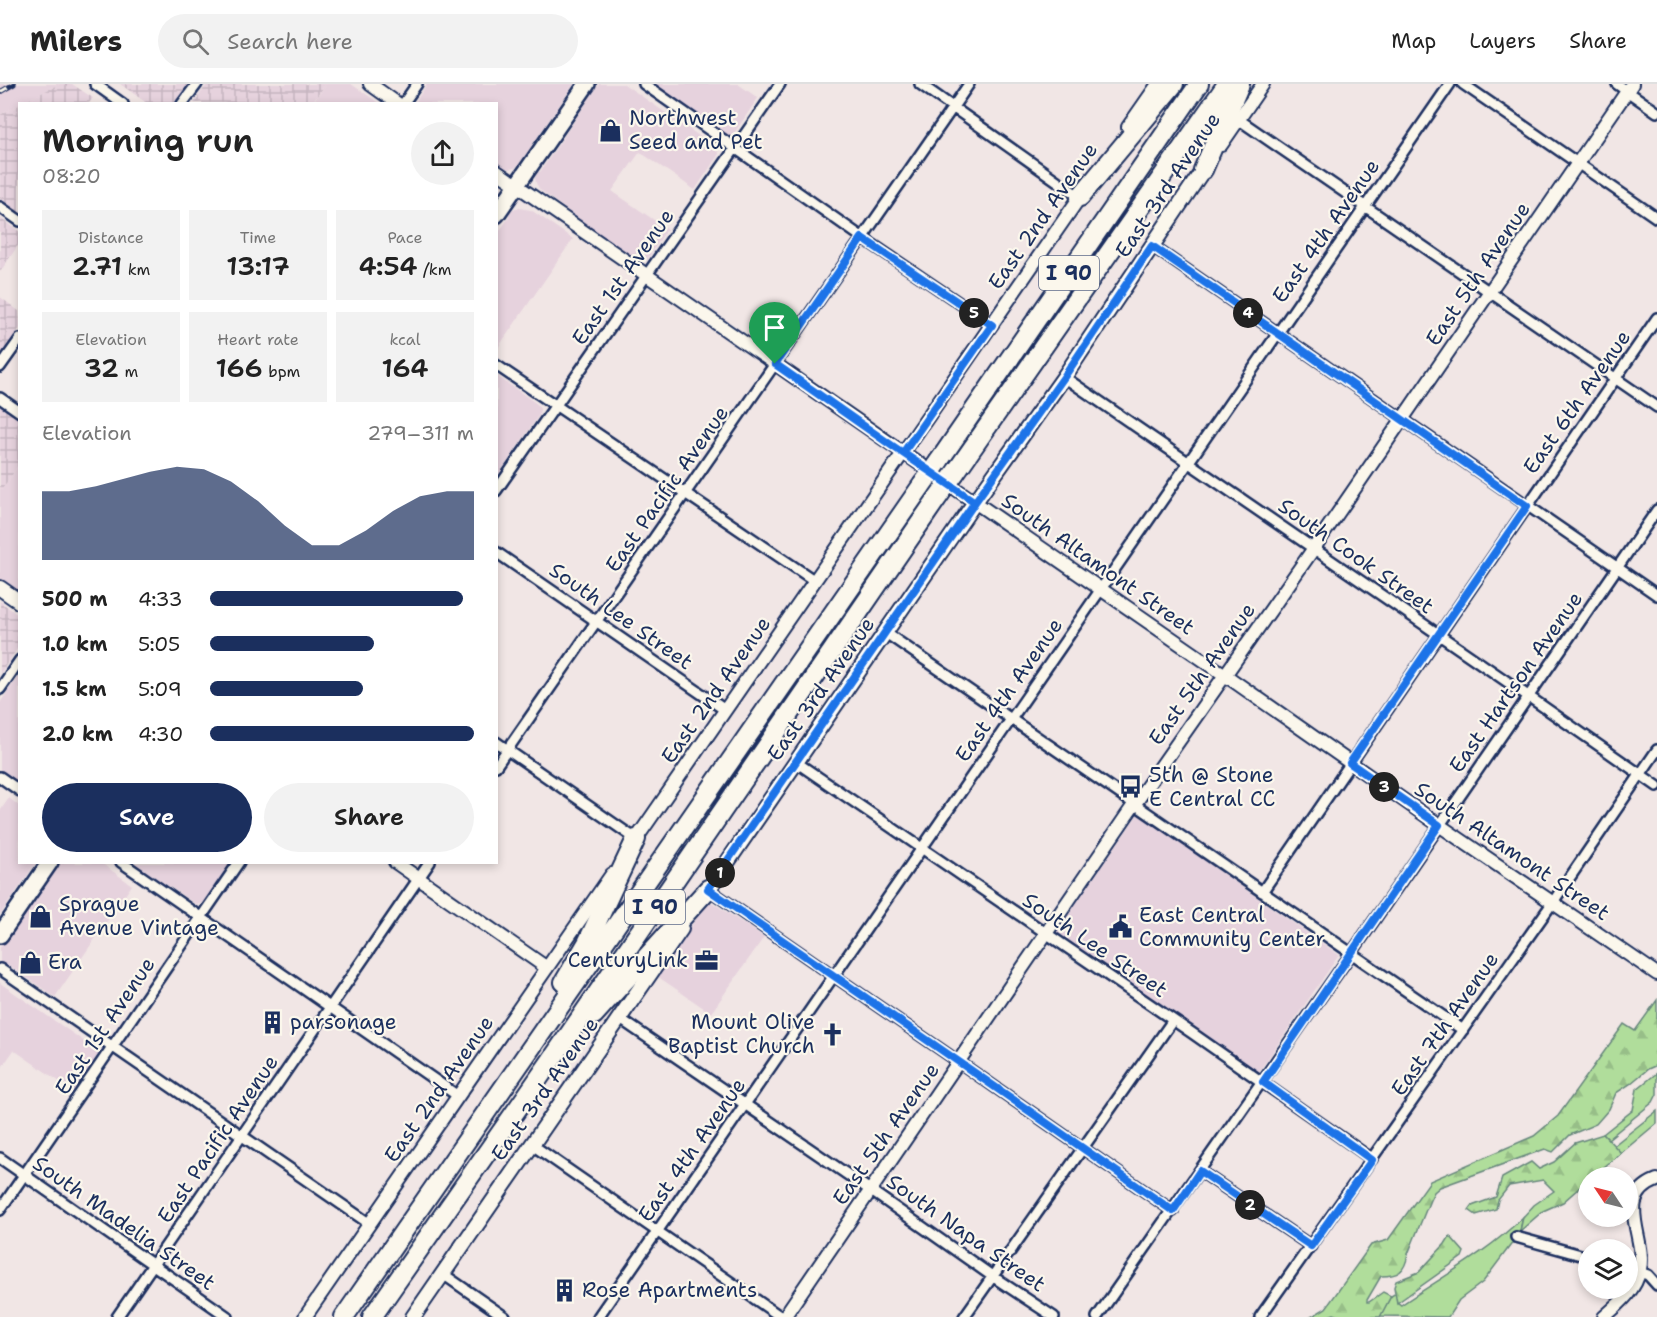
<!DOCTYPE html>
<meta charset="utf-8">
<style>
body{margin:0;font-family:"Shantell Sans",sans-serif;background:#f2f2f2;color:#222;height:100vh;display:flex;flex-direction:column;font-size:22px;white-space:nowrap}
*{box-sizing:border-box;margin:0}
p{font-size:20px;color:#767676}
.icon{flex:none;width:33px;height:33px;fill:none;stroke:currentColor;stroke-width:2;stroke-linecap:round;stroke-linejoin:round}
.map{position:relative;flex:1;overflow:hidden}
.side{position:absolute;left:18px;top:18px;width:480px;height:762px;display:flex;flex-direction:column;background:#fff;border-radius:0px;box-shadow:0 3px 9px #0003}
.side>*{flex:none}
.needle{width:39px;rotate:305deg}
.buttons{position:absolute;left:1578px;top:1083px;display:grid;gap:12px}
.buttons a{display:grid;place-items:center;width:60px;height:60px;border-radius:50%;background:#fff;box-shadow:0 3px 9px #0003;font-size:30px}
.pin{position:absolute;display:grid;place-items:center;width:51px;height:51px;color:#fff;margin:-62px -26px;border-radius:50% 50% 50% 0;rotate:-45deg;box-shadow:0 0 6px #0007}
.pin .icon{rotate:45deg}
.km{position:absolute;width:30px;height:30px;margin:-15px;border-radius:50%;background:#222;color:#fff;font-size:16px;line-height:30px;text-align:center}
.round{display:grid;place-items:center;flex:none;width:63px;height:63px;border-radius:32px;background:#f2f2f2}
.summary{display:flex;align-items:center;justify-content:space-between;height:102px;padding:0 24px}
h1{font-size:33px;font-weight:600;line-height:45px}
.stats{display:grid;grid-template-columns:repeat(3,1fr);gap:9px;height:102px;padding:6px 24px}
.stats div{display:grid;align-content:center;border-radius:0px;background:#f2f2f2;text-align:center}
.stats b{font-size:26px;font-weight:600}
.stats small{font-size:16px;font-weight:400}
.stats p{font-size:16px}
.chart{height:168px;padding:12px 24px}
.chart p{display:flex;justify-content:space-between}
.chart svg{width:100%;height:108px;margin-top:6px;fill:#1b2f5e;opacity:.7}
.button{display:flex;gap:12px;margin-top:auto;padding:12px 24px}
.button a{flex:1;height:69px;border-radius:36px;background:#1b2f5e;color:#fff;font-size:24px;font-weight:600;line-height:69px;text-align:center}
.button a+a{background:#f2f2f2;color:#222}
ul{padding:0 24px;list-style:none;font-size:20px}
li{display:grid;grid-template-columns:96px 72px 1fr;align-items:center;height:45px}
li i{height:15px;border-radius:8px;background:#1b2f5e}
header{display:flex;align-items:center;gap:36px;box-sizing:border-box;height:84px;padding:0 30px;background:#fff;border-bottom:2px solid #e0e0e0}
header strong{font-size:28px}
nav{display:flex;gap:33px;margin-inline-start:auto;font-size:21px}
.search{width:420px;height:54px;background:#f2f2f2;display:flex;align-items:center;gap:15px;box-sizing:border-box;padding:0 21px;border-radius:33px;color:#767676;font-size:22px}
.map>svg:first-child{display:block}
.built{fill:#e6d2dd}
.industrial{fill:url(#industrial-grid)}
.grass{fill:#b0dd9b;stroke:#66867c;stroke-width:1.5}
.forest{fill:url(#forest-firs);stroke:#66867c;stroke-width:1.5}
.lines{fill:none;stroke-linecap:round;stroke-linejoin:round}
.minor-casing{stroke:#1b2f5e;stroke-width:14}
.tertiary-casing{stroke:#1b2f5e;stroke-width:16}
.secondary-casing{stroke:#1b2f5e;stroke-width:18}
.primary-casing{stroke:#1b2f5e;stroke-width:20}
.motorway-casing{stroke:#1b2f5e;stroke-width:22}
.minor{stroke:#fbf7ec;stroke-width:9}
.tertiary{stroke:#fbf7ec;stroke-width:12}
.secondary{stroke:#fbf7ec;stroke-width:14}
.primary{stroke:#fbf7ec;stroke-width:15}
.motorway{stroke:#fbf7ec;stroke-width:18}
.rail-casing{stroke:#1b2f5e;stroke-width:5}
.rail{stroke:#fbf7ec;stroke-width:3;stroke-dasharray:9;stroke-linecap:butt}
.motorway-bridge-casing{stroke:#1b2f5e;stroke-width:22;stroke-linecap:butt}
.motorway-bridge{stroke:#fbf7ec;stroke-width:18}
.route-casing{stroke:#fff;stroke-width:12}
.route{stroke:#1a73e8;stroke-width:8}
.labels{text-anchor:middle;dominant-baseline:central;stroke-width:4.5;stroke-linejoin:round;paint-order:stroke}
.shield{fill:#fbf7ec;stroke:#5e6b89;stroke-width:1.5}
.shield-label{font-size:20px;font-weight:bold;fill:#1b2f5e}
.poi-label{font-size:21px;fill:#1b2f5e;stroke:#fbf7ec;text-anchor:start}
.street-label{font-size:21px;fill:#1b2f5e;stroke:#fbf7ec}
</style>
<header>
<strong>Milers</strong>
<div class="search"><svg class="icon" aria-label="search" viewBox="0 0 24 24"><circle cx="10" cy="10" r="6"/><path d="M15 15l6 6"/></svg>Search here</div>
<nav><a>Map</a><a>Layers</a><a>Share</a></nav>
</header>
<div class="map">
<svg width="1657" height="1233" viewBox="0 0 1657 1233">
<defs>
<pattern id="industrial-grid" width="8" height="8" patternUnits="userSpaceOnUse" patternTransform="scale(1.5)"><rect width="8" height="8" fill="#e6d2dd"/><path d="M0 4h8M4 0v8" fill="none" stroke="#c5b5c0"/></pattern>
<pattern id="forest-firs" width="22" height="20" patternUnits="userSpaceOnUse" patternTransform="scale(1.5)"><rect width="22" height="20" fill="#b0dd9b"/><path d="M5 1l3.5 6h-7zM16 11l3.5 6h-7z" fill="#97be88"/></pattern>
</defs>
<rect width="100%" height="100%" fill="#f1e6e5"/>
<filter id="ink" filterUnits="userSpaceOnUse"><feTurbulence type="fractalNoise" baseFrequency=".0167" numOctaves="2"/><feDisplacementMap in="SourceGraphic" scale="12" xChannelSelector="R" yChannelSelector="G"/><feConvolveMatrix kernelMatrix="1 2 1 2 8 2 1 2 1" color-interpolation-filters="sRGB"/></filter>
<g filter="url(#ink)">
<!-- built -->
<path class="built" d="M 0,0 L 59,0 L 0,31 Z
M 326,0 L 351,0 L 379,19 L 312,20 Z
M 427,0 L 574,0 L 519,80 L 515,84 L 509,85 L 497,82 L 496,20 L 414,20 Z
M 599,0 L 624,0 L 718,65 L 719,70 L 695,106 L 640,68 L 612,107 L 667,145 L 647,176 L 641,179 L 636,178 L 540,106 L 536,99 L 535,94 L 538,88 L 540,88 Z
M 653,0 L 738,0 L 758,14 L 733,51 L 728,52 Z
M 519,124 L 531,126 L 573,155 L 497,265 L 497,151 L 509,133 L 509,130 L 513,125 Z
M 497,292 L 537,320 L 540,325 L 539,331 L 497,393 Z
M 19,381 L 19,508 L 0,495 L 0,404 L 2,405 Z
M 19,591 L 19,699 L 0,685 L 0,619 Z
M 9,714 L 19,722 L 20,778 L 36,779 L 0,831 L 0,727 Z
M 1138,730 L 1339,871 L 1258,989 L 1055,850 Z
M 61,779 L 101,779 L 132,801 L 55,913 L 10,882 L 0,880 L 0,863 L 9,854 Z
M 134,779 L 231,779 L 204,818 L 197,821 Z
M 709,819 L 713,819 L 764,853 L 711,929 L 657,892 L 706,820 Z
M 0,899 L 98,967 L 98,971 L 73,1007 L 14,966 L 0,986 Z"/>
<!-- industrial -->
<path class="industrial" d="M 59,0 L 72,0 L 93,14 L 89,19 L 22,19 Z
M 120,0 L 188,0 L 174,19 L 148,20 Z
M 207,0 L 326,0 L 312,19 L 194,19 Z
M 19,21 L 19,128 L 0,115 L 0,31 Z
M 0,134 L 20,148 L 19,160 L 0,188 Z
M 0,213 L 19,227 L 20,244 L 0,272 Z
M 0,322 L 20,336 L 19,381 L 2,405 L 0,404 Z
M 0,517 L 19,532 L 20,561 L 0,590 Z"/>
<!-- grass -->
<path class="grass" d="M 1657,989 L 1657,1010 L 1653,1018 L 1608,1055 L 1603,1050 L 1633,1026 L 1637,1005 Z
M 1657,1027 L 1657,1039 L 1621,1069 L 1613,1062 Z
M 1523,1133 L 1520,1147 L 1513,1158 L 1483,1198 L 1459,1216 L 1448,1233 L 1379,1232 L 1391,1212 L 1396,1209 L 1397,1218 L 1401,1221 C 1441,1194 1489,1167 1523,1133 Z"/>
<!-- forest -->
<path class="forest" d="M 1657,916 L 1657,981 L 1648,985 L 1630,1000 L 1616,1009 L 1609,1025 L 1596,1040 L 1570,1051 L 1553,1068 L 1545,1065 L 1440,1103 L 1434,1108 L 1430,1116 L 1408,1170 C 1405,1188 1398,1192 1381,1192 L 1367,1216 L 1367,1218 L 1369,1218 L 1383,1208 L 1391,1212 L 1380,1233 L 1342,1233 L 1334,1230 L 1326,1233 L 1311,1233 L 1326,1224 L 1371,1161 L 1388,1156 L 1430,1097 L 1534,1052 L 1558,1032 L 1624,940 L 1635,947 Z
M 1603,1050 L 1621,1069 L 1592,1093 L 1588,1094 L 1588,1096 L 1563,1118 L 1543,1127 L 1520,1147 L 1523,1133 L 1534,1121 L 1554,1107 L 1543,1096 L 1509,1102 L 1498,1116 L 1496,1125 L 1476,1131 L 1469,1126 L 1472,1122 L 1496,1113 L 1502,1094 L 1531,1078 L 1539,1085 L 1554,1078 L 1575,1059 Z
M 1450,1152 L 1464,1168 L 1462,1173 L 1397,1219 L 1394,1203 L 1396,1197 L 1419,1188 L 1445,1160 Z"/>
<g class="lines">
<defs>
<path id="minor" d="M 95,0 L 123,20
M 644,0 L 863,154 L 992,241
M 920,0 L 1080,113
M 1463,0 L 1657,134
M 1617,0 L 1657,28
M 182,20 L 197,0
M 403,20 L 417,0
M 1238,35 L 1657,323
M 0,123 L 20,137
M 1152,162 L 1657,511
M 496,281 L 815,497
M 0,283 L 20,255
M 1064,293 L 1528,612 L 1657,702
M 0,314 L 20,328
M 496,407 L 780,0
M 496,468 L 725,626
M 886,549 L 1463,946
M 0,605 L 20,576
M 496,658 L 636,755
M 796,678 L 1192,949 L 1372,1075
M 496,682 L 969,0
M 0,693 L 20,707
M 121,778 L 458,1012
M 708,805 L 959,978 L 1173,1127
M 1262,808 L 1657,234
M 0,885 L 370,1140
M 619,934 L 870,1106 L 992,1192 L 1054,1233
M 531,1060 L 781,1233
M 0,1074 L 228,1233
M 1200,1087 L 1311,1162
M 0,1126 L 239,778
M 1516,1153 L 1588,1173
M 1628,1184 L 1648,1191 L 1657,1201
M 443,1190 L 505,1233
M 117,1233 L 430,778
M 598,1233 L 1450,0
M 964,1233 L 1173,936
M 1097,1233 L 1351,870 L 1657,426
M 1260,1233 L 1553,818 L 1657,666"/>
<path id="tertiary" d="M 370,0 L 398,20
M 1128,43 L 1158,0
M 1221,61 L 1263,0
M 496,87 L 1225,591 L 1439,741 L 1657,890
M 632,761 L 1084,107
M 395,778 L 547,884
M 305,1233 L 612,790
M 784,1233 L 1129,728 L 1314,464 L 1632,0
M 1604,1233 C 1619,1220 1636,1206 1640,1185 C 1647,1154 1613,1113 1657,1096"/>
<path id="secondary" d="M 0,504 L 20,518
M 704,812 L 975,418 L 1064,293 L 1203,86
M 413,1233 L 681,845"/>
<path id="primary" d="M 496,131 L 587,0
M 0,851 L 50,778"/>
<path id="motorway" d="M 1203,86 L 1240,0
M 1080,113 L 1174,0
M 939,377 L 1199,0
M 955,389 L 1227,0
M 564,898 L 587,859 L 636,755
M 594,931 L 708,805
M 344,1233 L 922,401
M 372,1233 L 550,978 L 938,413"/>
</defs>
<!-- minor casing -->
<use href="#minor" class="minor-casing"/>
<!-- tertiary casing -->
<use href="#tertiary" class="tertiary-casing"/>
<!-- secondary casing -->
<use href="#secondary" class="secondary-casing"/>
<!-- primary casing -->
<use href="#primary" class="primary-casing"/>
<!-- motorway casing -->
<use href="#motorway" class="motorway-casing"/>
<!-- minor -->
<use href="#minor" class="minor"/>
<!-- tertiary -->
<use href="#tertiary" class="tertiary"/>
<!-- secondary -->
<use href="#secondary" class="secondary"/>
<!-- primary -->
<use href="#primary" class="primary"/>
<!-- motorway -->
<use href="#motorway" class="motorway"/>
<defs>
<path id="rail" d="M 0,8 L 14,0"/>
</defs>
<!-- rail casing -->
<use href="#rail" class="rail-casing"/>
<!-- rail -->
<use href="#rail" class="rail"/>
<defs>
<path id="motorway-bridge" d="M 922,401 L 939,377
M 938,413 L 955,389"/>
</defs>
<!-- motorway-bridge casing -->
<use href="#motorway-bridge" class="motorway-bridge-casing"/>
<!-- motorway-bridge -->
<use href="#motorway-bridge" class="motorway-bridge"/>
</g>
</g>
<g class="lines" filter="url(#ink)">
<defs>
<path id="route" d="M 775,280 L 891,361 C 919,380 947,399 975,418 L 708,805 L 959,978 L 1173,1127 L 1200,1087 L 1311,1162 L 1372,1076 L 1263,998 L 1439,741 L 1350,679 L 1527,422 L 1152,162 L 1064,293 L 975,418 L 903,369 L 992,241 L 862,154 L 775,280"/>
</defs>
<!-- route casing -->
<use href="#route" class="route-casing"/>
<!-- route -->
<use href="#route" class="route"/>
</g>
<!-- icons -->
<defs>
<symbol id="shop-bare" viewBox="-9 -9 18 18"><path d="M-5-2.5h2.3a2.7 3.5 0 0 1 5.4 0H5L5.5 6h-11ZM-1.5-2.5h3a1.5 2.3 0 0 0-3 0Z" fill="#1b2f5e" stroke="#fbf7ec" stroke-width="2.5" paint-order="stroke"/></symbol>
<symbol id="bus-bare" viewBox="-9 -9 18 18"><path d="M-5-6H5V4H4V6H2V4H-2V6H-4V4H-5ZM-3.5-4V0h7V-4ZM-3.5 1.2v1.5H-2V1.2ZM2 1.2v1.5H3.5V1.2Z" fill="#1b2f5e" stroke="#fbf7ec" stroke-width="2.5" paint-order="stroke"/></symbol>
<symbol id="civic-bare" viewBox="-9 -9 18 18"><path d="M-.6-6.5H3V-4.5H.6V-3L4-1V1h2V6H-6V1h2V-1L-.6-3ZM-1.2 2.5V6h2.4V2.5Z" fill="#1b2f5e" stroke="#fbf7ec" stroke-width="2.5" paint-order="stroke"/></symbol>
<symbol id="office-bare" viewBox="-9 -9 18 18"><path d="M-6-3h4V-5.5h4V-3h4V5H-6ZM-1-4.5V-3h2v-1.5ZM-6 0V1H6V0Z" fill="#1b2f5e" stroke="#fbf7ec" stroke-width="2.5" paint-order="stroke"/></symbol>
<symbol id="building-bare" viewBox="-9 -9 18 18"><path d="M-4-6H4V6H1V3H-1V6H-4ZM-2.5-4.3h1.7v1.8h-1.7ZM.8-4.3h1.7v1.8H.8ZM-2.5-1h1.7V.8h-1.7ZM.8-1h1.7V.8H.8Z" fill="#1b2f5e" stroke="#fbf7ec" stroke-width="2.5" paint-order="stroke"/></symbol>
<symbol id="church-bare" viewBox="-9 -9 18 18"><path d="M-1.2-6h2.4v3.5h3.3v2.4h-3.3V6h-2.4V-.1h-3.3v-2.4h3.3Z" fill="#1b2f5e" stroke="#fbf7ec" stroke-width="2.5" paint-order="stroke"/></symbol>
</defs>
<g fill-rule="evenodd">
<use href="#shop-bare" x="594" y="30" width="33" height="33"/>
<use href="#bus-bare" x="1114" y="686" width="33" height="33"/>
<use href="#shop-bare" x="24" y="816" width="33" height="33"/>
<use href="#civic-bare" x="1104" y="826" width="33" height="33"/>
<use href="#office-bare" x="690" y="860" width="33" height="33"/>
<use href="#shop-bare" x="14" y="862" width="33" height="33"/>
<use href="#building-bare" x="256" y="922" width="33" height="33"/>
<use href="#church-bare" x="816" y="934" width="33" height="33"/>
<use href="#building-bare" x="548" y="1190" width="33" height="33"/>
</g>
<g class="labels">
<!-- shield labels -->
<g class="shield">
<rect x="1039" y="172" width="60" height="34" rx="4.5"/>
<rect x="625" y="806" width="60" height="34" rx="4.5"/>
</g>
<g class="shield-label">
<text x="1069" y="189">I 90</text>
<text x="655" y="823">I 90</text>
</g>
<!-- poi labels -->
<g class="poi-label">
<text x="629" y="34">Northwest<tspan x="629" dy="24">Seed and Pet</tspan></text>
<text x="1149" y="691">5th @ Stone<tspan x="1149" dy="24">E Central CC</tspan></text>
<text x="59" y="820">Sprague<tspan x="59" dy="24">Avenue Vintage</tspan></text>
<text x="1139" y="831">East Central<tspan x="1139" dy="24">Community Center</tspan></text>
<text x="688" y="876" text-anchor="end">CenturyLink</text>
<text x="48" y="878">Era</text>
<text x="290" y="938">parsonage</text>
<text x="815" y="938" text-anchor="end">Mount Olive<tspan x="815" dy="24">Baptist Church</tspan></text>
<text x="582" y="1206">Rose Apartments</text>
</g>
<!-- street labels -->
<g class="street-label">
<text transform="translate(1168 101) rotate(-56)">East 3rd Avenue</text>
<text transform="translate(1043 132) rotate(-55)">East 2nd Avenue</text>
<text transform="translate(1326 147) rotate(-55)">East 4th Avenue</text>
<text transform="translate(1478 190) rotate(-56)">East 5th Avenue</text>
<text transform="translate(623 193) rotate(-55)">East 1st Avenue</text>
<text transform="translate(1577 318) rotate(-55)">East 6th Avenue</text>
<text transform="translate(667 405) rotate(-55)">East Pacific Avenue</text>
<text transform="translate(1356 472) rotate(35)">South Cook Street</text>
<text transform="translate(1098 480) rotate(35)">South Altamont Street</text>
<text transform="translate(621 532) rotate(35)">South Lee Street</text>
<text transform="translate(1202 590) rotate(-55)">East 5th Avenue</text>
<text transform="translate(1516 598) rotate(-55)">East Hartson Avenue</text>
<text transform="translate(821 605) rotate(-55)">East 3rd Avenue</text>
<text transform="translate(716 606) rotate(-55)">East 2nd Avenue</text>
<text transform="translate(1009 606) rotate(-55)">East 4th Avenue</text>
<text transform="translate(1512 767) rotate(34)">South Altamont Street</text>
<text transform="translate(1095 861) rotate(34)">South Lee Street</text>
<text transform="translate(1445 940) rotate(-55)">East 7th Avenue</text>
<text transform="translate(105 942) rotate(-56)">East 1st Avenue</text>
<text transform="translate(439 1005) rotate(-55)">East 2nd Avenue</text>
<text transform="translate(545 1005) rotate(-55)">East 3rd Avenue</text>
<text transform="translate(886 1050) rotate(-55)">East 5th Avenue</text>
<text transform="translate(218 1055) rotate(-56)">East Pacific Avenue</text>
<text transform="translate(692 1066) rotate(-55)">East 4th Avenue</text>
<text transform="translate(124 1139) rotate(35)">South Madelia Street</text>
<text transform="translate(966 1149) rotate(35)">South Napa Street</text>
</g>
</g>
</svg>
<div class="buttons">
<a><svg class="needle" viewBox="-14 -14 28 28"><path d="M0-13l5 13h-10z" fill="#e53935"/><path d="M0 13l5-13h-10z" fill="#767676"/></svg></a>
<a><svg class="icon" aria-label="layers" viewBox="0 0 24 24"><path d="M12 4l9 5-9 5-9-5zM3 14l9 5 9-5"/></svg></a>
</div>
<div class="pin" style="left:775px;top:280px;background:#1e9e55"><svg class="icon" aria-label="arrive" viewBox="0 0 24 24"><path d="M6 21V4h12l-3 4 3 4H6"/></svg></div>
<b class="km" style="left:720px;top:789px">1</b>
<b class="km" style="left:1250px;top:1121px">2</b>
<b class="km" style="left:1384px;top:703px">3</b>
<b class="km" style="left:1248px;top:229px">4</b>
<b class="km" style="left:974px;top:229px">5</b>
<section class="side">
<div class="summary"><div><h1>Morning run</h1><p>08:20</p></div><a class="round"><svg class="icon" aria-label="share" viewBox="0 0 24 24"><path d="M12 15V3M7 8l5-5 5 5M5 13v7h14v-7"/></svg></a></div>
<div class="stats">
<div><p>Distance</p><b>2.71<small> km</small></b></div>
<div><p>Time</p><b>13:17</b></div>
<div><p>Pace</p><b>4:54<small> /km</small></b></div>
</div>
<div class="stats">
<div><p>Elevation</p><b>32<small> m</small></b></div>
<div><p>Heart rate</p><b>166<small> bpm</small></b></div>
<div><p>kcal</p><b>164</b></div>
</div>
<div class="chart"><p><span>Elevation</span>279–311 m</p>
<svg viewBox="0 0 160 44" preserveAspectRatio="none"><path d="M0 44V16L10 16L20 14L30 11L40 8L50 6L60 7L70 12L80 20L90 30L100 38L110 38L120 32L130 24L140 18L150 16L160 16V44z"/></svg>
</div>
<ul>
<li><b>500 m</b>4:33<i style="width:96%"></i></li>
<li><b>1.0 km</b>5:05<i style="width:62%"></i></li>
<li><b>1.5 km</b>5:09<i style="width:58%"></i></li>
<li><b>2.0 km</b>4:30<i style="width:100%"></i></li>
</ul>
<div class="button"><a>Save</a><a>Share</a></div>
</section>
</div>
